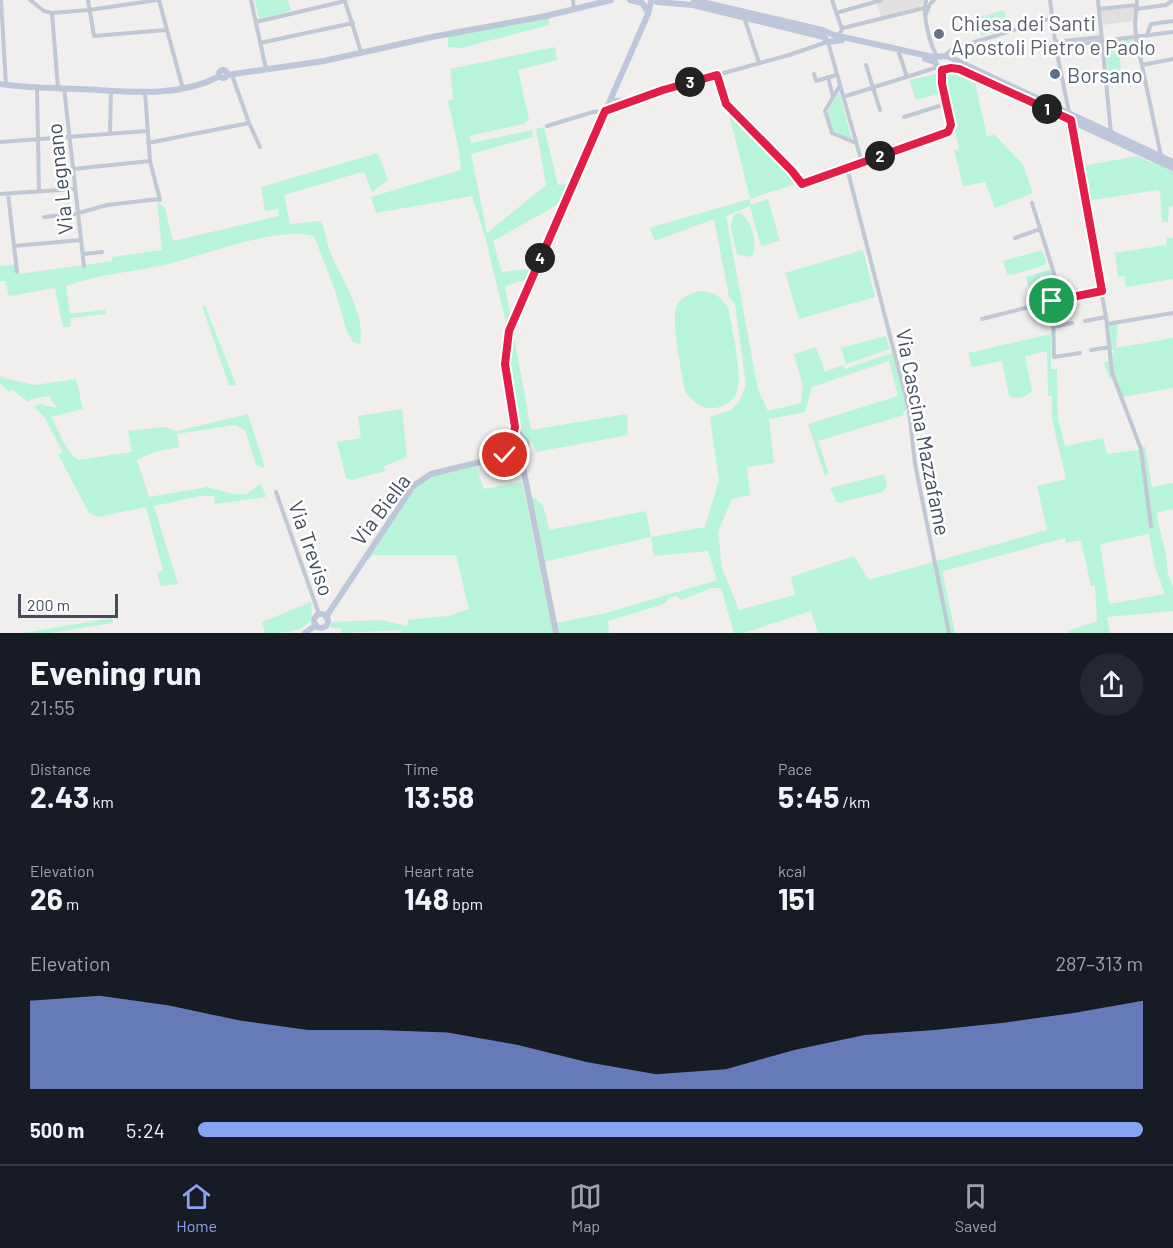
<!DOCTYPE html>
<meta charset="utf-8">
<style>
body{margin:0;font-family:Barlow,sans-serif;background:#242831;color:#f1f3f6;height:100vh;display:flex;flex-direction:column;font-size:22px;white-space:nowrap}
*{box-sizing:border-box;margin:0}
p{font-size:20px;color:#9ea1a6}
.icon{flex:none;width:33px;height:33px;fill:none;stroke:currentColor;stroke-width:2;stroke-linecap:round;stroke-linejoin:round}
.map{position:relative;height:633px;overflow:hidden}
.panel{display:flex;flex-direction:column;background:#171b24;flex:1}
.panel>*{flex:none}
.scale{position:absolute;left:18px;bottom:15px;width:100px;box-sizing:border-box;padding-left:6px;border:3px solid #444d5d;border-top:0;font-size:16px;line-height:21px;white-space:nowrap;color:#444d5d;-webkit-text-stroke:4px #fff;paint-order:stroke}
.pin{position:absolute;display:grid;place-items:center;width:51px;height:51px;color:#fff;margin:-26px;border:3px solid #fff;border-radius:50%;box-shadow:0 2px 6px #0007}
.km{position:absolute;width:30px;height:30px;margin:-15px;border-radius:50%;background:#222;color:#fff;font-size:16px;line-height:30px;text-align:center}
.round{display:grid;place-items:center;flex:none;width:63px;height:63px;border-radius:32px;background:#242831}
.summary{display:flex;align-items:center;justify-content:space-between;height:102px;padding:0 30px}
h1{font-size:33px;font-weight:700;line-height:45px}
.metrics{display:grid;grid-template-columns:repeat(3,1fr);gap:9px;height:102px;padding:6px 30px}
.metrics div{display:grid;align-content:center}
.metrics b{font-size:30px;font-weight:700}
.metrics small{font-size:16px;font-weight:400}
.metrics p{font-size:16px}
.chart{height:168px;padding:12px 30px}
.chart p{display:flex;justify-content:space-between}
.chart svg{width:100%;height:108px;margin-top:6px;fill:#87a3f5;opacity:.7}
ul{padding:0 30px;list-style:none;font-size:20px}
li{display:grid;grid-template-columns:96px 72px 1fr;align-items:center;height:45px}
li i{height:15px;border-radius:8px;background:#87a3f5}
.tabs{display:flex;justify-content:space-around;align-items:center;height:84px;border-top:2px solid #363941;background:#171b24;font-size:16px;color:#9ea1a6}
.tabs a{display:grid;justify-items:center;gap:3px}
.tabs .current{color:#87a3f5}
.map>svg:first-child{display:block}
.education{fill:#e2dfdf}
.green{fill:#b7f4d9;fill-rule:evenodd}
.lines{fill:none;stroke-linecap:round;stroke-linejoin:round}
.street{stroke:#c0c7d5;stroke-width:4}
.secondary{stroke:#bec6d9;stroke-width:6}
.route-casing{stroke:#fff;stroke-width:12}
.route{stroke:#e11d48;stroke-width:8}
.worship-dot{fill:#6b7280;stroke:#fff;stroke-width:2}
.service-dot{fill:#5c6f8a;stroke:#fff;stroke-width:2}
.labels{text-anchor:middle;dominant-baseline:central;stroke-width:5;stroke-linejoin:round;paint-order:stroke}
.worship-label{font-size:21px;fill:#5b616d;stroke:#fff;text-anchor:start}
.service-label{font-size:21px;fill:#4e5e75;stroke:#fff;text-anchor:start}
.street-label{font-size:21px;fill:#444d5d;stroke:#fff}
</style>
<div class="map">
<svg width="1173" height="633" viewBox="0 0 1173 633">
<rect width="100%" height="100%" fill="#f1eeee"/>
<!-- education -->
<path class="education" d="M 887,0 L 923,0 L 923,1 L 920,7 L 881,17 L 877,3 Z
M 1134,7 L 1133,21 L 1103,25 L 1101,11 Z"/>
<!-- green -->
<path class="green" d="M 255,0 L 288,0 L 291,11 L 259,19 Z
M 1004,10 L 1009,28 L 981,36 L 976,18 Z
M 548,18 L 550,25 L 461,48 L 448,47 L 448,36 Z
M 1134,39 L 1138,56 L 1120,58 L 1121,73 L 1108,75 L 1105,43 Z
M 555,47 L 557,60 L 518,70 L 529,120 L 524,124 L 469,136 L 471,143 L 532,130 L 533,137 L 471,154 L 487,233 L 546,185 L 536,129 L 544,127 L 558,185 L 566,184 L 559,204 L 493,241 L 502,272 L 530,269 L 525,280 L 505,286 L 531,430 L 627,414 L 628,435 L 536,452 L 533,443 L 522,436 L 509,354 L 507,327 L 485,236 L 472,196 L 376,213 L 371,197 L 461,170 L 459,151 L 448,101 L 453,99 L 450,69 Z
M 941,73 L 942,93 L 916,100 L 909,80 Z
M 953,73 L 975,83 L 987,136 L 995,135 L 1023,165 L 1033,193 L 995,208 L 985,182 L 963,186 L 954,150 L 959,149 L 944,82 L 945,75 Z
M 839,92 L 852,140 L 833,132 L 827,112 Z
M 728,110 L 793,176 L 795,184 L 750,199 L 751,205 L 768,199 L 780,241 L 761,246 L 750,206 L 726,216 L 758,390 L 768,411 L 801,403 L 803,386 L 794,354 L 816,347 L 825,372 L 843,365 L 845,369 L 892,353 L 907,410 L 903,411 L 904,415 L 818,441 L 829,474 L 825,476 L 808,424 L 898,396 L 889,361 L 812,387 L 805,412 L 769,419 L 774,463 L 747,467 L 750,495 L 732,499 L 718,532 L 722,568 L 739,610 L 795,595 L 791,577 L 854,556 L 869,580 L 1047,530 L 1037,486 L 1066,479 L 1052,419 L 1052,396 L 1048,396 L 1047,351 L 1025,356 L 1032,391 C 1028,397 1014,400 1009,396 L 1002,361 L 972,367 L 968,353 L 1051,334 L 1051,369 L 1057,369 L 1058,419 L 1065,446 L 1103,438 L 1107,454 L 1139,450 L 1145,446 L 1152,487 L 1173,483 L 1173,509 L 1156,513 L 1166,555 L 1168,575 L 1173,587 L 1173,611 L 1107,617 L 1110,633 L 1070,633 L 1068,631 L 1097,621 L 1095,586 L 1091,586 L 1081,540 L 1066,543 L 1065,538 L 944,571 L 943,574 L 955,633 L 818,633 L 811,611 L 744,633 L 734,633 L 721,588 L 711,588 L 682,600 L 676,596 L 669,598 L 664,604 L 608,621 L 609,633 L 558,633 L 556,623 L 606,613 L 717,580 L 708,551 L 654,556 L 651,537 L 543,562 L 531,497 C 546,502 546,516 549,530 L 646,511 L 651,537 L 705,527 L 719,480 L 710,417 L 731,410 L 739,402 L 746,385 L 735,304 L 729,297 L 714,219 L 655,241 L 649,228 L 750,199 ZM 1149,534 L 1155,567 L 1165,594 L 1109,604 L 1100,544 Z
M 378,153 L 388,180 L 372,192 L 365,174 L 362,172 L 284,195 L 290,224 L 320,221 L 322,224 C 326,233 327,243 330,252 C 341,278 366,314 360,344 L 353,342 L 346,329 L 336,293 L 314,236 C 277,226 204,255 165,265 C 133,272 97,274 66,286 L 70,314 L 105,310 L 106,314 L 71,318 L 70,327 L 63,327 L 55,288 L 9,296 L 5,281 L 0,281 L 0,266 L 15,265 L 19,274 L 112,261 L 112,257 L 162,250 L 157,202 L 165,208 L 173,241 L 279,216 L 278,209 L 265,211 L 261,187 Z
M 1138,156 L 1152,163 L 1154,160 L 1173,169 L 1173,206 L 1169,207 L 1168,222 L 1162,222 L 1160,192 L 1158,190 L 1092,200 L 1087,197 L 1082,166 Z
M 739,213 C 752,218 757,243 753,255 L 748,257 L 737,254 L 731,227 L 733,216 Z
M 1167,237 L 1173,238 L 1173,279 L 1126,287 L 1124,276 L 1118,277 L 1115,253 L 1166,245 Z
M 863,250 L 875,297 L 799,319 L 785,273 Z
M 1042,250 L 1046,260 L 1045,265 L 1011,275 L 1007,274 L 1003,261 Z
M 1048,270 L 1051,270 L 1054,285 L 1030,292 L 1026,277 Z
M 701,291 C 715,292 724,298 729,311 C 732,332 743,373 737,391 C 735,400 725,406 716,408 C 703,410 692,402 685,391 C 682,374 670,319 677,305 C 682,296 692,293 701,291 Z
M 205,305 L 236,385 L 229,385 L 202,306 Z
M 1118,323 L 1116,348 L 1173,338 L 1173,388 L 1123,397 L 1116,379 L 1110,379 L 1103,362 L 1112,361 L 1112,353 L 1115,352 L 1114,350 L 1111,350 L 1109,325 Z
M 886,336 L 890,349 L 846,364 L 841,348 Z
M 0,375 L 3,378 L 35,385 L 76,379 L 83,409 L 51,417 C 60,432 64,449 78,460 L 132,452 L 128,431 L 164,427 L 177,431 L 248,414 L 265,468 L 256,465 L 245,430 L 235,425 L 177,434 L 179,447 L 154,452 L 137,460 L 149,497 L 207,487 L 233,494 L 247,494 L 261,483 L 266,497 L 215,504 L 214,496 L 200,496 L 154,506 L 178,584 L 161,586 L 157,573 L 163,570 L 146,507 L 98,517 L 89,513 L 58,454 L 63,453 L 45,418 L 34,406 L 40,404 L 57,408 L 49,396 L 31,399 L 28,402 L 13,390 L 9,391 L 0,384 Z
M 402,409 L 407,457 L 384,466 L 385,471 L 352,480 L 346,478 L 337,442 L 361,438 L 358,416 Z
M 476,466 L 484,489 L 522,482 L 553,633 L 401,633 L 400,630 L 342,633 L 341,628 L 331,628 L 331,622 L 381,620 L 407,626 L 408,620 L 448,616 L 469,609 L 456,555 L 372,555 L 369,560 L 364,560 L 414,487 L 432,477 Z
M 884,474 L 887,486 L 883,492 L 837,503 L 830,488 Z
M 311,602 L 312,619 C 302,633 283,633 265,633 L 262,622 Z
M 112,618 L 113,623 L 50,633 L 23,633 Z"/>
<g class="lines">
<!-- street -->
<path class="street" d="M 1,0 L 6,85
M 30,0 L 44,11 L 52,13 L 89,10 L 157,0
M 88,0 L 94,36 L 166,30
M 159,0 L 183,89
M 251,0 L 266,69
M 573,0 L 574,9
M 832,0 L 842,29
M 1050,0 L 1056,49 L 1069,112
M 1098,0 L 1111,133
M 1137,0 L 1135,24 L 1136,37 L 1161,156
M 926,1 C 922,12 930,48 938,57
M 1099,9 L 1137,5
M 1136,9 L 1166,5 L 1173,0
M 52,13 L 58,88
M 836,13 L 882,0
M 926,14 L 930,4 L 934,0
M 744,17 L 759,63
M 256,22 L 345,1 L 361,52
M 1147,35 L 1151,24 L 1173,21
M 838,36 L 843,28 L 924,8
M 828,42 L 862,163
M 1055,42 L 1101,37
M 260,43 L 353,23
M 1055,47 L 1173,32
M 899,53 L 907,77
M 945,55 L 953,49 L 1052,18
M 866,65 L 880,110
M 1142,65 L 1173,59
M 814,74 L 816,81 L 836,75
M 232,75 L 249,123 L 260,147
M 717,75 L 726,104 L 792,171 L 802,184 L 947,132 C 955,120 940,87 942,70
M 828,77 L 833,97
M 839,87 L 825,111 L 832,133 L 856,143
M 37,88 L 39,191
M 64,88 L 84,266
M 145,92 L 150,161 L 160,200
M 843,97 L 938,67
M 610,99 L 628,101
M 904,117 L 946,104
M 1070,120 L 1106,317 L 1112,373 L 1141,449 L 1151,526
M 547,126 L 593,112 L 605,111 L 663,90 L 789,55 L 827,42
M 110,134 L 111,91
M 0,142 L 147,131
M 148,143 L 249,123
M 847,168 L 909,410 L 915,464 L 949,633
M 73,169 L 150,161
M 0,194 L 75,189
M 8,194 L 17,272
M 1032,203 L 1058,286 L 1053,305 L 1054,357 L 1080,353
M 44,217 L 75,214 L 107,205 L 159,199
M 1015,238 L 1040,229
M 14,246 L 81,240
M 83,254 L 102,252
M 982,319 L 1056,300 L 1102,291
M 1085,321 L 1106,317
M 1107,324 L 1173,313
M 1053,327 L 1072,323
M 1091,350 L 1110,347
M 276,492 L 319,614"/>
<!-- secondary -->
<path class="secondary" d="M 630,0 L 642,3 L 648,12
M 694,0 L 822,30 L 834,35 L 933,57 L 947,56 L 1173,162
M 657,2 L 693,5 L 824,37
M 824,37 L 828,42 L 842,40
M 925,59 L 935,62 L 938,68 L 942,70 L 951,68 L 959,69 L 1173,168
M219 74a4 4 0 1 1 8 0a4 4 0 1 1-8 0Z
M 227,75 L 324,61 L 432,37 L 546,16 L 611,0
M 0,84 C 26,88 53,88 79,89 C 126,91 177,99 220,76
M 515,427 L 511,448 L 514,452 L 520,453 L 525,450 L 527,443 C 524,438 518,434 516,428 C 505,401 501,356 510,328 L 648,14 L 651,2
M 517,453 L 523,467 L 556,633
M314 621a7 7 0 1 1 14 0a7 7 0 1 1-14 0Z
M 326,617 L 413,486 L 431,474 L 516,453
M 305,633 L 316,625"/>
</g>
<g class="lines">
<defs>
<path id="route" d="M 505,455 L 516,453 L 511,448 L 515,427 L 505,364 L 509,331 L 605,111 L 663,90 L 717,75 L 726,104 L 792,171 L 802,184 L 948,132 L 951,125 L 942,84 L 942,70 L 951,68 L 959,69 L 1071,120 L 1102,291 L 1052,301"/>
</defs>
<!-- route casing -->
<use href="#route" class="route-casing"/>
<!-- route -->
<use href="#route" class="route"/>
</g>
<!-- markers -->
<circle class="worship-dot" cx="939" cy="34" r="6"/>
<circle class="service-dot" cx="1055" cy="74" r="6"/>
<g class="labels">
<!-- worship labels -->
<g class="worship-label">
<text x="951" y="22">Chiesa dei Santi<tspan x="951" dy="24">Apostoli Pietro e Paolo</tspan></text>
</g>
<!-- service labels -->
<g class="service-label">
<text x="1067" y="74">Borsano</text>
</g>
<!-- street labels -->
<g class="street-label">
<text transform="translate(59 179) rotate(-96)">Via Legnano</text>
<text transform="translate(924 432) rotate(79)">Via Cascina Mazzafame</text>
<text transform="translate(380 509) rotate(-53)">Via Biella</text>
<text transform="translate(312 548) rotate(71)">Via Treviso</text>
</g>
</g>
</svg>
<div class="scale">200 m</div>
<div class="pin" style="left:1052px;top:301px;background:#1e9e55"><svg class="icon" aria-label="arrive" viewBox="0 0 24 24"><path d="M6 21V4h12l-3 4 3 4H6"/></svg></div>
<div class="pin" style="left:505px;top:455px;background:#d93025"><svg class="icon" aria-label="check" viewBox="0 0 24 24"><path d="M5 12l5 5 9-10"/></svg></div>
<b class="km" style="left:1047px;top:109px">1</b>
<b class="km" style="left:880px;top:156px">2</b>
<b class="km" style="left:690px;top:82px">3</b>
<b class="km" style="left:540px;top:258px">4</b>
</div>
<section class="panel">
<div class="summary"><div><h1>Evening run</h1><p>21:55</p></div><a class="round"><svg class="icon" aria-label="share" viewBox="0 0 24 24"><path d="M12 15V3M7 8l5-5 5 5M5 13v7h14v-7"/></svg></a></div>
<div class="metrics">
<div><p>Distance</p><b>2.43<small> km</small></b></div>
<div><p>Time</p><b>13:58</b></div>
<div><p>Pace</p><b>5:45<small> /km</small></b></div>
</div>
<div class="metrics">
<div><p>Elevation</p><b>26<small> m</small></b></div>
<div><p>Heart rate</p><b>148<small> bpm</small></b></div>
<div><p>kcal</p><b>151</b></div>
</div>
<div class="chart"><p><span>Elevation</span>287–313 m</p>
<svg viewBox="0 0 160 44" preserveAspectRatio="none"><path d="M0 44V8L10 6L20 10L30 16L40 20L50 20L60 21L70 26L80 33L90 38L100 36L110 28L120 22L130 20L140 17L150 13L160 8V44z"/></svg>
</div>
<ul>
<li><b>500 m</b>5:24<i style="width:100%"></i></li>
</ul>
</section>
<nav class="tabs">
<a class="current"><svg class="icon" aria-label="home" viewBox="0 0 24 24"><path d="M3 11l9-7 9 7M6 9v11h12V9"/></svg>Home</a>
<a><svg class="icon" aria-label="map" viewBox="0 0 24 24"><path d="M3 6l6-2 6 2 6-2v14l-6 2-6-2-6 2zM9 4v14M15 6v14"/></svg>Map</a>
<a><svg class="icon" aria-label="saved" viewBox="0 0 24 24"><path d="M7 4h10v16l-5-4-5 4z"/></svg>Saved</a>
</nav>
